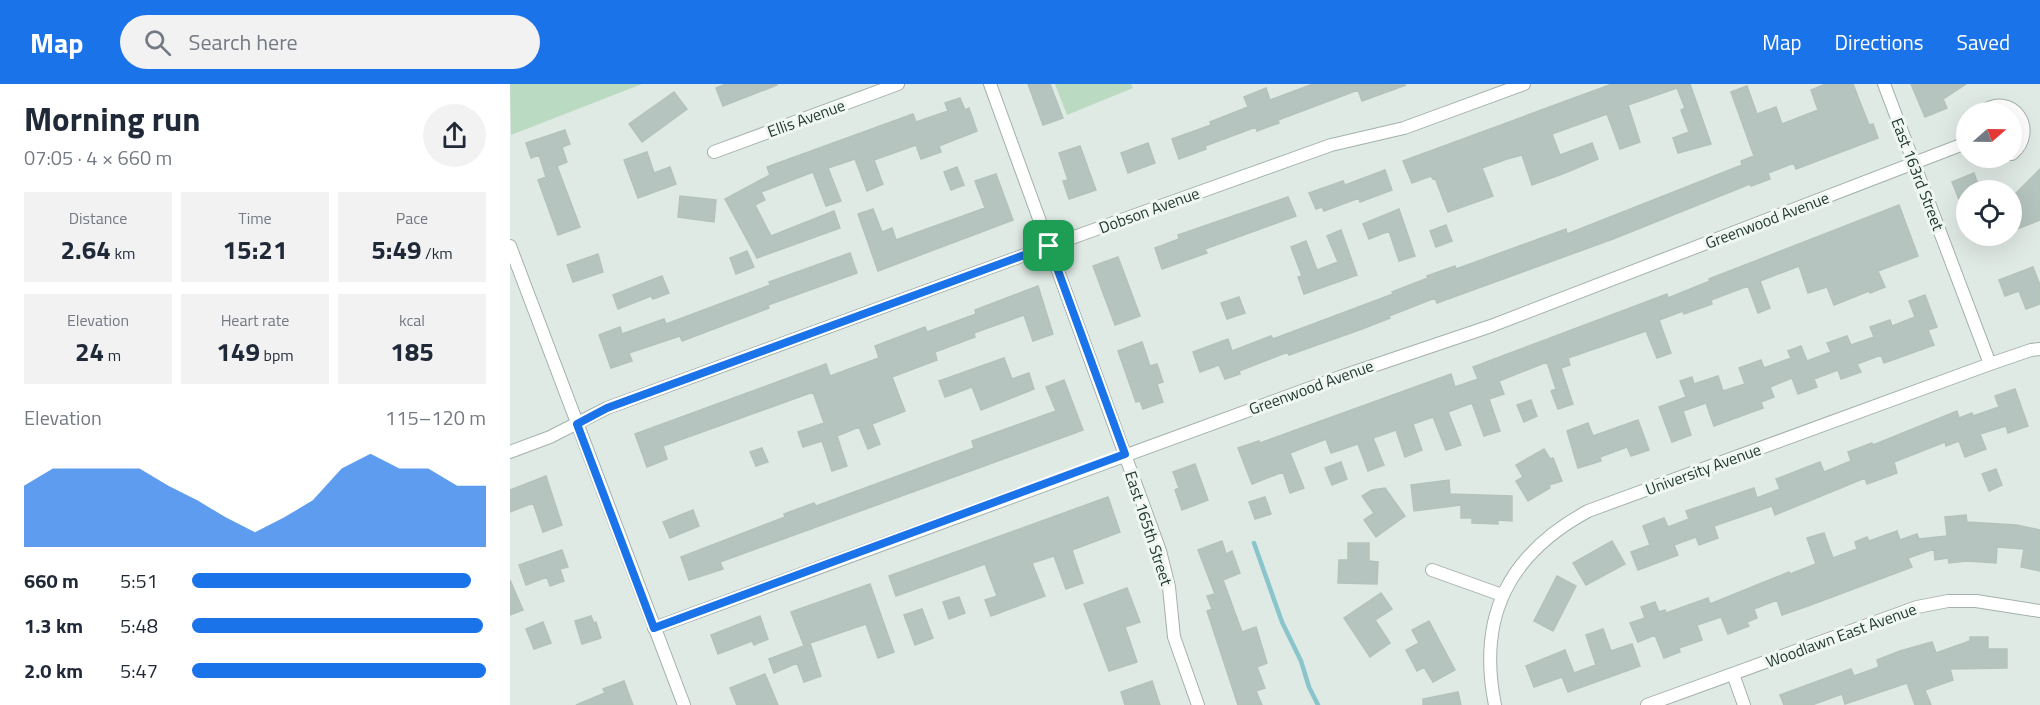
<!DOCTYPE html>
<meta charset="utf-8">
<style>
body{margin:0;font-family:"Titillium Web",sans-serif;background:#f2f2f3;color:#1f2937;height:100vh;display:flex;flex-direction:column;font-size:22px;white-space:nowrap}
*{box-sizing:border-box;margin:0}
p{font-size:20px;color:#747a83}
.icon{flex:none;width:33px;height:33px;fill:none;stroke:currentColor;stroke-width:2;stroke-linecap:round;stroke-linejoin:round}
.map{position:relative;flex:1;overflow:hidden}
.sheet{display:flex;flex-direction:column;background:#fff;width:510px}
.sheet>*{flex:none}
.needle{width:39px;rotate:70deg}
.buttons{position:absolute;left:1446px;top:18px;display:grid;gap:12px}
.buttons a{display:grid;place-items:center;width:66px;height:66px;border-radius:50%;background:#fff;box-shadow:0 6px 24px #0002;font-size:30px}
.pin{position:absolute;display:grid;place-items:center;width:51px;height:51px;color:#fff;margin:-26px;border-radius:12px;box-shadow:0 3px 9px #0006}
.round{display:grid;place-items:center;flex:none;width:63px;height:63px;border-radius:32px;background:#f2f2f3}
.headline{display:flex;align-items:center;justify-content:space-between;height:102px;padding:0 24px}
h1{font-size:33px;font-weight:700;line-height:45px}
.metrics{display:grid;grid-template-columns:repeat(3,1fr);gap:9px;height:102px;padding:6px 24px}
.metrics div{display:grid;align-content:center;border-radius:0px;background:#f2f2f3;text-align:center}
.metrics b{font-size:26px;font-weight:700}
.metrics small{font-size:16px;font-weight:400}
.metrics p{font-size:16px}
.chart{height:168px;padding:12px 24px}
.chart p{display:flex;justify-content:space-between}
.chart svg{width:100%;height:108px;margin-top:6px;fill:#1a73e8;opacity:.7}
ul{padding:0 24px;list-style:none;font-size:20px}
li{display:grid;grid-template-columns:96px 72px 1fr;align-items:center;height:45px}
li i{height:15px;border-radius:8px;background:#1a73e8}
header{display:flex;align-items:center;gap:36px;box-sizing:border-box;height:84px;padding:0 30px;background:#1a73e8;color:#fff}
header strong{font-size:28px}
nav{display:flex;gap:33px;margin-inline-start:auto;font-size:21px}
.search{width:420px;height:54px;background:#f2f2f3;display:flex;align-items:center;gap:15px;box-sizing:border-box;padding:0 21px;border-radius:33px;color:#747a83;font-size:22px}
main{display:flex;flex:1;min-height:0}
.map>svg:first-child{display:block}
.green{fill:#badac1}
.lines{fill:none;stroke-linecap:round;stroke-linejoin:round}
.stream{stroke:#8ac5cc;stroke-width:4.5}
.building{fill:#b5c4be;stroke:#b3c3bb;stroke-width:1.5}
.minor-casing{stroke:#a3b1ac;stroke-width:14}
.minor{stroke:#fff;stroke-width:12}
.route-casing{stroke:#fff;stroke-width:12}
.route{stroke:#1a73e8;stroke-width:8}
.labels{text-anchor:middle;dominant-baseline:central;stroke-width:6;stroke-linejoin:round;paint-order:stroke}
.street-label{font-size:16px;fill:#223932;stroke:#f0f7f3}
</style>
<header>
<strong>Map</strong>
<div class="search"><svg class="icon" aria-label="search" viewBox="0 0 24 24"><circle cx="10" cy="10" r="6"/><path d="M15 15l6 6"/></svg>Search here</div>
<nav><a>Map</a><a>Directions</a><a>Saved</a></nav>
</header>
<main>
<section class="sheet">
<div class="headline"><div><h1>Morning run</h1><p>07:05 · 4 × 660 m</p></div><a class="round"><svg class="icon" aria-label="share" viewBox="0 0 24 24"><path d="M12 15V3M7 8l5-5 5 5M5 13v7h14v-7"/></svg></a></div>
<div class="metrics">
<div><p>Distance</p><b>2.64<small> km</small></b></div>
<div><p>Time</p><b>15:21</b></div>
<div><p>Pace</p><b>5:49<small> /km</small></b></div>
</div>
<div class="metrics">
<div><p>Elevation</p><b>24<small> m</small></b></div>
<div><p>Heart rate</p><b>149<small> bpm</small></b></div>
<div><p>kcal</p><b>185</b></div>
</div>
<div class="chart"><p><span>Elevation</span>115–120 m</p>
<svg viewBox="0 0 160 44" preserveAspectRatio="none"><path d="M0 44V19L10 12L20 12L30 12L40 12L50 19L60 25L70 32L80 38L90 32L100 25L110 12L120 6L130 12L140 12L150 19L160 19V44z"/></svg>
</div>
<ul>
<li><b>660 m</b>5:51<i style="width:95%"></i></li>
<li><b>1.3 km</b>5:48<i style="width:99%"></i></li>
<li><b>2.0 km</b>5:47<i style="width:100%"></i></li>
</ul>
</section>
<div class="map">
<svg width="1530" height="621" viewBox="0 0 1530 621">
<rect width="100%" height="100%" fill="#e0eae5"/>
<!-- green -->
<path class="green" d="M 0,0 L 132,0 L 1,51 Z
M 545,0 L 621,0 L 623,4 L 557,31 Z"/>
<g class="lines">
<!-- stream -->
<path class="stream" d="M 744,459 L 772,538 L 791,577 L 799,603 L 808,621"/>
</g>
<!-- building -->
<path class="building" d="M 216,0 L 267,0 L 267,1 L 213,22 L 206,4 Z
M 518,0 L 540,0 L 553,34 L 533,41 Z
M 803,0 L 896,1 L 852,17 L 848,6 L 768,36 L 769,39 L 747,47 L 746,43 L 695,62 L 696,65 L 669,75 L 662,55 L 701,41 L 700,38 L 738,23 L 734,13 L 756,4 L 760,16 Z
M 1102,0 L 1180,0 L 1201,60 L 1168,69 L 1163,54 L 1179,48 L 1171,26 L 1175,24 L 1167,4 L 1118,21 L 1130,58 L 1110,65 L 1097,30 L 1042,50 L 1050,71 L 1082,59 L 1088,75 L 1055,89 L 1022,101 L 1012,71 L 997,75 L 972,84 L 983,112 L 938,128 L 925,94 L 923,95 L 921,92 L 902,99 L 893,77 Z
M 1316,0 L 1343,0 L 1359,41 L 1363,40 L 1368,54 L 1286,85 L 1284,79 L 1258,89 L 1260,95 L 1241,102 L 1240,100 L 1103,155 L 927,219 L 925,214 L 879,232 L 880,234 L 852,245 L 779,271 L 778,268 L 729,287 L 730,290 L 715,295 L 709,281 L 690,288 L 683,268 L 718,255 L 722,267 L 761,252 L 763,255 L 883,210 L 882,208 L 918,194 L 917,192 L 945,182 L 946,185 L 1056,145 L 1057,150 L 1232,81 L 1231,77 L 1244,72 L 1221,8 L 1237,2 L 1247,30 L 1266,23 L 1272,40 L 1308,26 L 1301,6 Z
M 1401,0 L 1456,0 L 1433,15 L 1437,24 L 1415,33 Z
M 164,8 L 177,25 L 132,58 L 119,40 Z
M 450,14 L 455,26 L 459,24 L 467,47 L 429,62 L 431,68 L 411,75 L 406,61 L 364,76 L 373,100 L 357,107 L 345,75 L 318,84 L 331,117 L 316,122 L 303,88 L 251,108 L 255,116 L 245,121 L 261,152 L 324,127 L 330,144 L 247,174 L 215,115 L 260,91 L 257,83 L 403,30 L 406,38 L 438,27 L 435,19 Z
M 55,46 L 60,60 L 52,63 L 57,78 L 47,82 L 70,143 L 48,151 L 28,96 L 36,93 L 29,71 L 21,74 L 16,59 Z
M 638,59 L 645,79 L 618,89 L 611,69 Z
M 570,62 L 586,106 L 559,115 L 553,97 L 558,96 L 549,69 Z
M 137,68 L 144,89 L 160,83 L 166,100 L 128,114 L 114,76 Z
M 447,83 L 454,101 L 441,106 L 434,88 Z
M 1530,85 L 1530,136 L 1502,147 L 1502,113 Z
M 875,86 L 882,106 L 850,118 L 849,114 L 814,127 L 812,123 L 806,125 L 799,109 L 833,97 L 835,101 Z
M 1464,89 L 1470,106 L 1456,106 L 1456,133 L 1442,98 Z
M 486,90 L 503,136 L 368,187 L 348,130 L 363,125 L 372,148 L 382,144 L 386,156 L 475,124 L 465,97 Z
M 170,112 L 206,116 L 204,138 L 168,133 Z
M 778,113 L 786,132 L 695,165 L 697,169 L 652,185 L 645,164 L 669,155 L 668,151 Z
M 1389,121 L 1408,172 L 1368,187 L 1375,203 L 1360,209 L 1359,207 L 1324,221 L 1317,203 L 1298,209 L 1289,182 L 1250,197 L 1260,224 L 1248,229 L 1238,202 L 1201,216 L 1202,220 L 1174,230 L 1173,227 L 1149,236 L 1161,269 L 1147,274 L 1136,247 L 1058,274 L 1060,281 L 1051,284 L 1063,320 L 1048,325 L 1041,307 L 1046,305 L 1037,278 L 989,297 L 994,310 L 979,315 L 990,347 L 974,352 L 962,319 L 938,328 L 951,361 L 936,366 L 923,333 L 903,340 L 912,366 L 895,373 L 886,346 L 863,354 L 874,381 L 858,387 L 848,360 L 821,369 L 816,355 L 780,369 L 794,404 L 780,409 L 773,388 L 742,400 L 728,364 L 749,357 L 750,359 L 941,290 L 945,303 L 968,295 L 963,283 L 1157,210 L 1158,214 L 1200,197 L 1199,195 Z
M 889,125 L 905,172 L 889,177 L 879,147 L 859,155 L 853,140 Z
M 936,141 L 942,157 L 926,163 L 920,147 Z
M 831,146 L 847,191 L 794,210 L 788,193 L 792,192 L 781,163 L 796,157 L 807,186 L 828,178 L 817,152 Z
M 237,167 L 244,183 L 226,190 L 220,174 Z
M 340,169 L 347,189 L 258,221 L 259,224 L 172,257 L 170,252 L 119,269 L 122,277 L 101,284 L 89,251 L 110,243 L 112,250 L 154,235 L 156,240 L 260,201 L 259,198 Z
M 88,170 L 93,188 L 63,198 L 57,181 Z
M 608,173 L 630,232 L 605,241 L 583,182 Z
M 1523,183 L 1530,201 L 1530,220 L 1516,225 L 1509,207 L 1495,212 L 1489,196 Z
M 152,192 L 159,209 L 143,215 L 141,212 L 108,225 L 103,211 Z
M 528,202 L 543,250 L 523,257 L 514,231 L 464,249 L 465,253 L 425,268 L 427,276 L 382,293 L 395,327 L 362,340 L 370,360 L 358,365 L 349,343 L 327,352 L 337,382 L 322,387 L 312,357 L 293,363 L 288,348 L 314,339 L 303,308 L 153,362 L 157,375 L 137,383 L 125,350 L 316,280 L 320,292 L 369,274 L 365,262 L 415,243 L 417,248 L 466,230 L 465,226 Z
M 1415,211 L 1427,243 L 1418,246 L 1424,261 L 1374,279 L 1371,271 L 1347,280 L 1351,288 L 1331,295 L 1328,286 L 1304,295 L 1307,303 L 1288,310 L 1282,294 L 1260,303 L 1264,313 L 1251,318 L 1253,324 L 1204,342 L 1196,319 L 1173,327 L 1181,351 L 1162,358 L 1149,323 L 1176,313 L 1170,297 L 1182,293 L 1184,300 L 1208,292 L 1213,307 L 1235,300 L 1229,284 L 1251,276 L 1254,284 L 1281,274 L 1278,267 L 1291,262 L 1297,277 L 1321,268 L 1317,259 L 1337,252 L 1341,261 L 1364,253 L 1360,243 L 1380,236 L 1382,242 L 1405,233 L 1399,217 Z
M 729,213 L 735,229 L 717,235 L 711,219 Z
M 632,258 L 640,282 L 647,280 L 653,298 L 647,300 L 653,318 L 633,325 L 630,317 L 626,318 L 608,267 Z
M 494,274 L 502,295 L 519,289 L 524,305 L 471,326 L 462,303 L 435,313 L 429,297 Z
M 554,296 L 573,346 L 210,478 L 213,485 L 179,496 L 171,473 L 275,433 L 274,430 L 304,419 L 306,422 L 464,364 L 462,357 L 546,327 L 536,303 Z
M 1505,305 L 1518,342 L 1498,349 L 1496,342 L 1470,350 L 1476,365 L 1455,373 L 1449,357 L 1436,362 L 1435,358 L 1384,378 L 1387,389 L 1357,400 L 1355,394 L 1265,431 L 1262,422 L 1204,442 L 1208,454 L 1189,461 L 1186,453 L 1164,461 L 1168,471 L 1128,486 L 1121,468 L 1140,461 L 1133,442 L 1154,434 L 1158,443 L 1179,435 L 1176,427 L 1244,404 L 1247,414 L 1270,405 L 1266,395 L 1310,378 L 1314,388 L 1341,377 L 1338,368 L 1362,359 L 1363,361 L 1447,327 L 1449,334 L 1462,329 L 1463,332 L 1489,323 L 1485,312 Z
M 1021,316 L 1027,332 L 1014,338 L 1007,321 Z
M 1128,336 L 1139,366 L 1121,372 L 1117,363 L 1090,373 L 1091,377 L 1068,384 L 1057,347 L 1078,339 L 1083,352 Z
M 252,364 L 258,378 L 246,382 L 240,368 Z
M 1034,365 L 1040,375 L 1043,374 L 1052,397 L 1039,401 L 1040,404 L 1018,417 L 1006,397 L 1013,393 L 1006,381 Z
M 831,378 L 837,395 L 822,401 L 815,384 Z
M 685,380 L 698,416 L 672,426 L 665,406 L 669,404 L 663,388 Z
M 1486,385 L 1492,401 L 1479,407 L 1472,390 Z
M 36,392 L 52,441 L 33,448 L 23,419 L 0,428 L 0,406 Z
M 939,396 L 940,410 L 1002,412 L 1002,437 L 988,436 L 988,440 L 962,439 L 962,434 L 951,434 L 951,421 L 904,427 L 901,401 Z
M 875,404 L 895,432 L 866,453 L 854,436 L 864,429 L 852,412 L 862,406 Z
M 598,413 L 610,448 L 562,466 L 573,499 L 556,505 L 544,472 L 522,479 L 535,512 L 481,532 L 475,516 L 487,512 L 475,480 L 386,512 L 379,492 Z
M 755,413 L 761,430 L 745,435 L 739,418 Z
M 183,426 L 189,442 L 160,454 L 153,438 Z
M 1456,431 L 1457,438 L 1507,441 L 1530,446 L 1530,487 L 1511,483 L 1514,465 L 1487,463 L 1486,479 L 1457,477 L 1439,479 L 1438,474 L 1425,476 L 1424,465 L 1398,474 L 1402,483 L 1298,522 L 1272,531 L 1267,516 L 1244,525 L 1247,534 L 1237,538 L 1239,542 L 1218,550 L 1211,533 L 1187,541 L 1192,556 L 1169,564 L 1170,568 L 1154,574 L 1145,551 L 1128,558 L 1120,539 L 1135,534 L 1131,523 L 1145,518 L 1149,528 L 1155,526 L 1156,529 L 1198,514 L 1200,520 L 1279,488 L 1280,490 L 1306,480 L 1297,454 L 1314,449 L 1323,474 L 1347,465 L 1345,458 L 1357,453 L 1359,457 L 1387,447 L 1390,456 L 1407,450 L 1409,455 L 1437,452 L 1435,433 Z
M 712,457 L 716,470 L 722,467 L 730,489 L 713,496 L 732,548 L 746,543 L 757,579 L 747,583 L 755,604 L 746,607 L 752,621 L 728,621 L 697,527 L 702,525 L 697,512 L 705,510 L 688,466 Z
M 1102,457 L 1115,480 L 1076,501 L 1063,479 Z
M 838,459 L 859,459 L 859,477 L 868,478 L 867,500 L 828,499 L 829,476 L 838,476 Z
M 52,466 L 58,483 L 50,485 L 54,497 L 40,502 L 37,493 L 16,501 L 9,481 Z
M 1047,492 L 1066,502 L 1043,547 L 1024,537 Z
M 0,496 L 13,526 L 0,531 Z
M 360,500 L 384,568 L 368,574 L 356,540 L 300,559 L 311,592 L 294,598 L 287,579 L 264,589 L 259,575 L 299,560 L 294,562 L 281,528 Z
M 617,504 L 630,538 L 615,543 L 627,578 L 599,587 L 574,520 Z
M 871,509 L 882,525 L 865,536 L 880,559 L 860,573 L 834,534 Z
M 449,513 L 455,529 L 439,535 L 433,518 Z
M 412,525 L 423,554 L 405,561 L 394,531 Z
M 81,532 L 84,539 L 86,538 L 91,554 L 72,560 L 65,537 Z
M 250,532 L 258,555 L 244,561 L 242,557 L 208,570 L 201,551 Z
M 919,537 L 945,586 L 923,598 L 914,583 L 907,587 L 896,566 L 909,559 L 902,546 Z
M 33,538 L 41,559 L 24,565 L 16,545 Z
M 1093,545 L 1101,567 L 1122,560 L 1130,582 L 1058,608 L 1052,593 L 1024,603 L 1016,582 L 1055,566 L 1064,589 L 1086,581 L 1076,551 Z
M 1460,553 L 1478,553 L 1478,565 L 1497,565 L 1497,584 L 1440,585 L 1443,596 L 1415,606 L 1421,621 L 1405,621 L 1397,599 L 1335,620 L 1332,610 L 1302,621 L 1274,621 L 1270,611 L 1341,585 L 1344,592 L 1369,583 L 1367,576 L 1390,567 L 1422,558 L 1426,569 L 1460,557 Z
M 255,590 L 268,621 L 227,621 L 220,604 Z
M 114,597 L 123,621 L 66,621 L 95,609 L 93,605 Z
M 642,597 L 650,621 L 615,621 L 611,608 Z
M 948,608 L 951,621 L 913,621 L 913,615 Z"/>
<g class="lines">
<defs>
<path id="minor" d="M 480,0 L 650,467 L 659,503 L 664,553 L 688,621
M 1374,0 L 1480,280
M 1472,28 C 1502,6 1530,46 1502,70
M 204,68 L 388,0
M 0,162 L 174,621
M 0,368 L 40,353 L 97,324 L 539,162 L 821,61 L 894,44 L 1014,0
M 922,486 L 992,511
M 144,544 L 830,293 L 981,242 L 1456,59
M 1223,590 L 1234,621
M 985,621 C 967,532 999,470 1078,427 L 1480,280 L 1521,266 L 1530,265
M 1137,621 L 1407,523 L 1438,517 L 1466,517 L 1530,527"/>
</defs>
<!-- minor casing -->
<use href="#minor" class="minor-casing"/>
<!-- minor -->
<use href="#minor" class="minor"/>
</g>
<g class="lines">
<defs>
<path id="route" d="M 539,162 L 615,370 L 144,544 L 67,340 L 97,324 Z"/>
</defs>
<!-- route casing -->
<use href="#route" class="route-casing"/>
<!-- route -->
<use href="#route" class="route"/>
</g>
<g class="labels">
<!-- street labels -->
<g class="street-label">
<text transform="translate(296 34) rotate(-20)">Ellis Avenue</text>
<text transform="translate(1408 90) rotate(69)">East 163rd Street</text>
<text transform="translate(639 126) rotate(-20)">Dobson Avenue</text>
<text transform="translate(1257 136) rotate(-21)">Greenwood Avenue</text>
<text transform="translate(801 303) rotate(-20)">Greenwood Avenue</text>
<text transform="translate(1193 385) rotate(-20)">University Avenue</text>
<text transform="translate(639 444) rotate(72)">East 165th Street</text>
<text transform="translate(1331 551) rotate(-20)">Woodlawn East Avenue</text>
</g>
</g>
</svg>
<div class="buttons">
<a><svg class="needle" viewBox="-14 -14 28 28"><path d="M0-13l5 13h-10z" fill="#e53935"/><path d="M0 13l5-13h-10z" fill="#747a83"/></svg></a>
<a><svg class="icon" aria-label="locate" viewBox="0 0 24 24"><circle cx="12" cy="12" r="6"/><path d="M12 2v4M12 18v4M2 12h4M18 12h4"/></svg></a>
</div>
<div class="pin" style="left:539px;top:162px;background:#1e9e55"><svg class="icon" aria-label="arrive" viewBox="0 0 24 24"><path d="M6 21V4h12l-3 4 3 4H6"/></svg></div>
</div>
</main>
